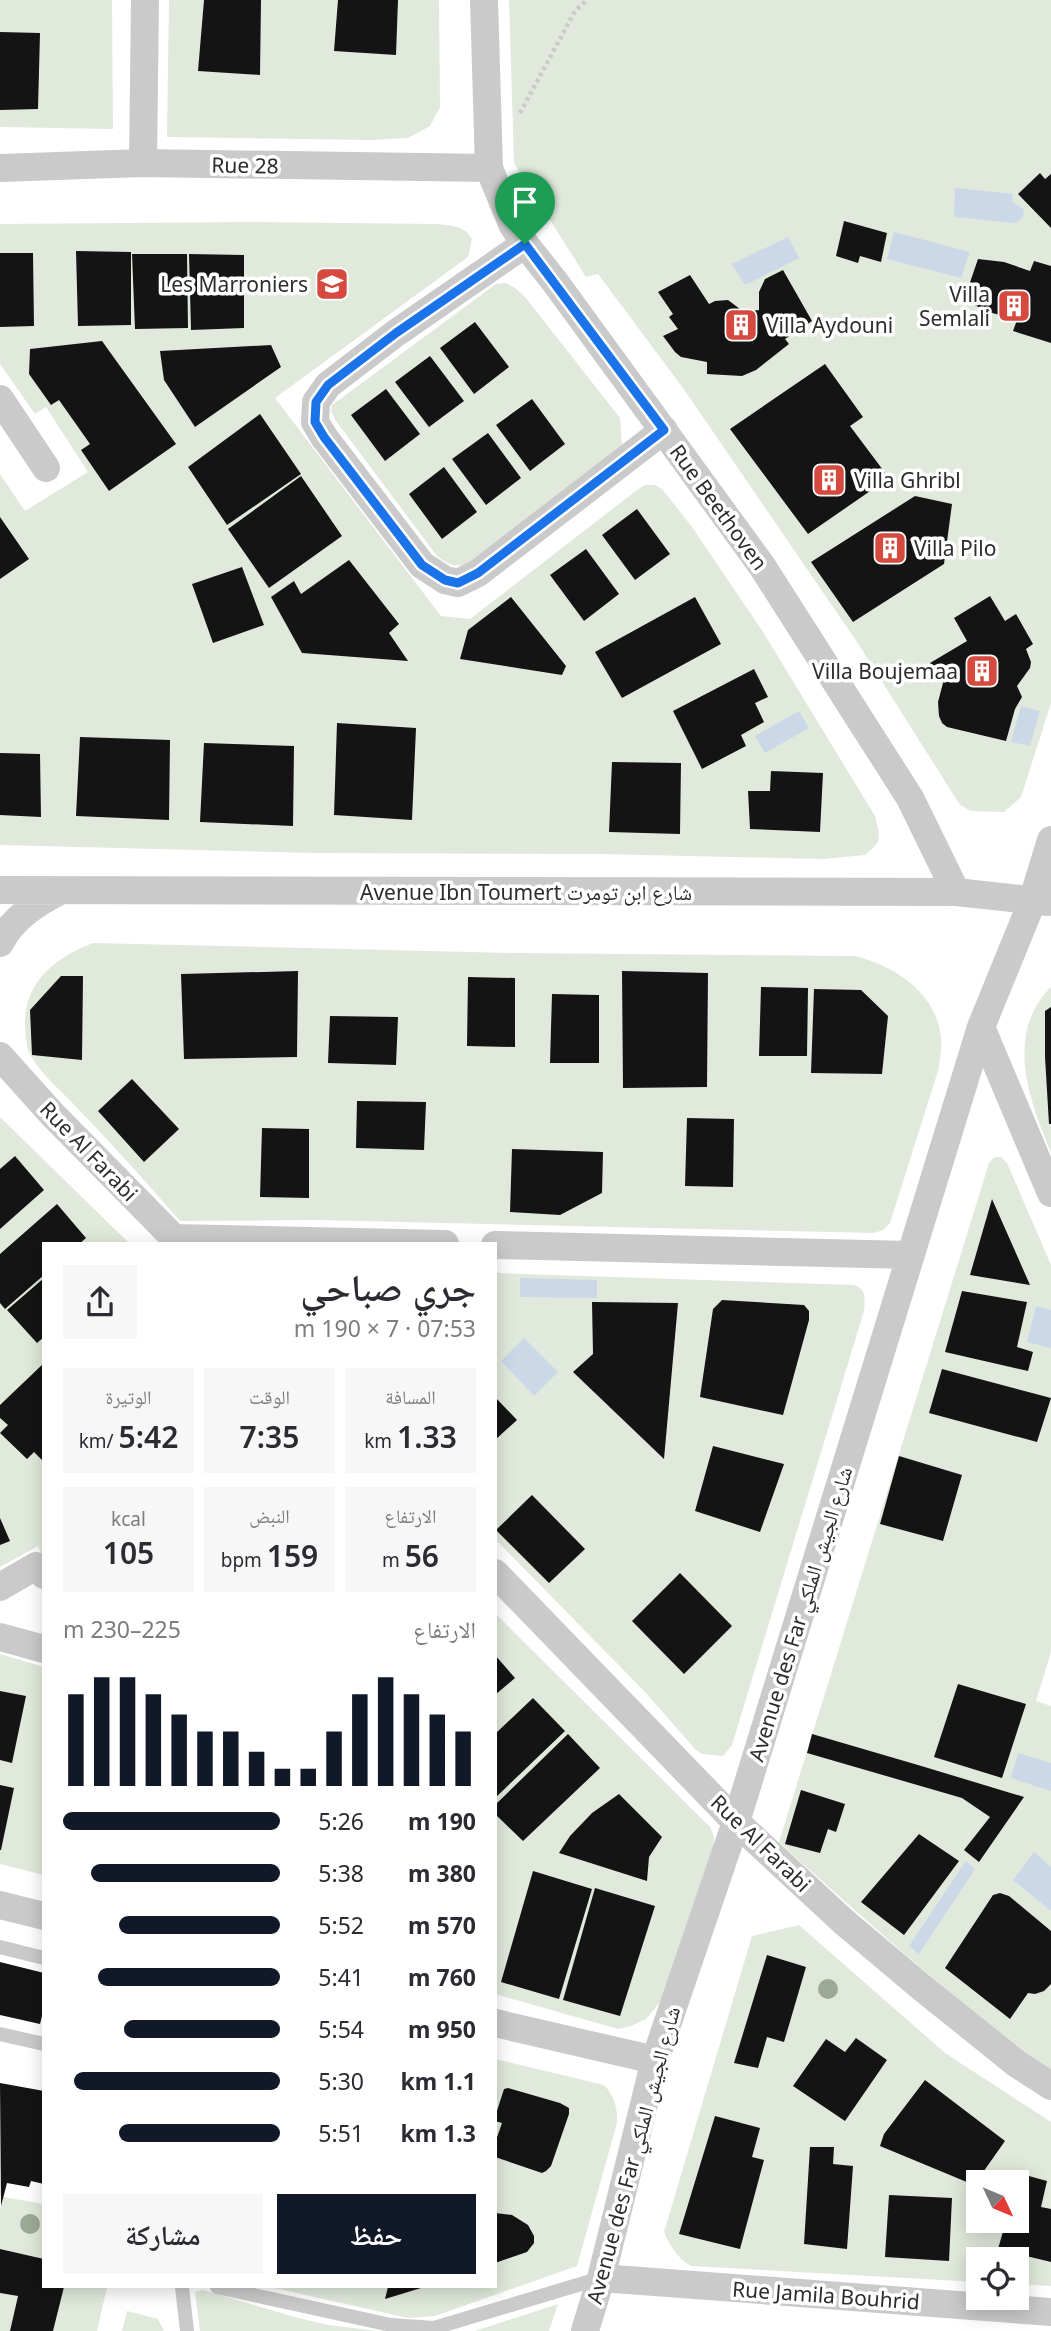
<!DOCTYPE html>
<html lang="ar">
<meta charset="utf-8">
<style>
body{margin:0;font-family:"Noto Sans","Noto Naskh Arabic",sans-serif;background:#f7f7f7;color:#2b2b33;direction:rtl;height:100vh;display:flex;flex-direction:column;font-size:26px;white-space:nowrap}
*{box-sizing:border-box;margin:0}
p{font-size:23px;color:#7c7c81}
.icon{flex:none;width:38px;height:38px;fill:none;stroke:currentColor;stroke-width:2;stroke-linecap:round;stroke-linejoin:round}
.map{position:relative;flex:1;overflow:hidden;direction:ltr}
.panel{position:absolute;left:42px;top:1242px;width:455px;height:1046px;display:flex;flex-direction:column;background:#fff;border-radius:0px;box-shadow:0 4px 18px #0003;direction:rtl}
.panel>*{flex:none}
.needle{width:46px;rotate:134deg}
.tools{position:absolute;left:966px;top:2170px;display:grid;gap:14px}
.tools a{display:grid;place-items:center;width:63px;height:63px;border-radius:0px;background:#fff;box-shadow:0 4px 18px #0003;font-size:35px}
.pin{position:absolute;display:grid;place-items:center;width:60px;height:60px;color:#fff;margin:-72px -30px;border-radius:50% 50% 50% 0;rotate:-45deg;box-shadow:0 0 7px #0007}
.pin .icon{rotate:45deg}
.round{display:grid;place-items:center;flex:none;width:74px;height:74px;border-radius:0px;background:#f7f7f7}
.summary{display:flex;align-items:center;justify-content:space-between;height:119px;padding:0 21px}
h1{font-size:38px;font-weight:600;line-height:52px}
.figures{display:grid;grid-template-columns:repeat(3,1fr);gap:10px;height:119px;padding:7px 21px}
.figures div{display:grid;align-content:center;border-radius:0px;background:#f7f7f7;text-align:center}
.figures b{font-size:30px;font-weight:600}
.figures small{font-size:19px;font-weight:400}
.figures p{font-size:19px}
.chart{height:196px;padding:14px 21px}
.chart p{display:flex;justify-content:space-between}
.chart svg{width:100%;height:126px;margin-top:7px;stroke:#111827;stroke-width:6}
.primary-button{display:flex;gap:14px;margin-top:auto;padding:14px 21px}
.primary-button a{flex:1;height:80px;border-radius:0px;background:#111827;color:#fff;font-size:28px;font-weight:600;line-height:80px;text-align:center}
.primary-button a+a{background:#f7f7f7;color:#2b2b33}
ul{padding:0 21px;list-style:none;font-size:23px}
li{display:grid;grid-template-columns:112px 84px 1fr;align-items:center;height:52px}
li i{height:18px;border-radius:9px;background:#111827}
.map>svg:first-child{display:block}
.green{fill:#e1e9dc;fill-rule:evenodd}
.water{fill:#cad8e8}
.building{fill:#141414}
.lines{fill:none;stroke-linecap:round;stroke-linejoin:round}
.path{stroke:#cacaca;stroke-width:4.5;stroke-dasharray:3.5 3.5;stroke-linecap:butt}
.lane{stroke:#cacaca;stroke-width:14}
.street{stroke:#cacaca;stroke-width:28}
.tree{fill:#9caa95}
.route-casing{stroke:#fff;stroke-width:14}
.route{stroke:#1a73e8;stroke-width:9}
.labels{text-anchor:middle;dominant-baseline:central;stroke-width:7;stroke-linejoin:round;paint-order:stroke}
.street-label{font-size:21px;fill:#2d2d2d;stroke:#fff}
.poi-label{font-size:21px;fill:#2d2d2d;stroke:#fff;text-anchor:end}
</style>
<div class="map">
<svg width="1051" height="2331" viewBox="0 0 1051 2331">
<rect width="100%" height="100%" fill="#fff"/>
<!-- green -->
<path class="green" d="M 0,0 L 112,0 L 113,129 L 0,127 Z
M 169,0 L 439,0 L 440,107 L 430,126 L 408,138 L 371,140 L 167,137 Z
M 509,0 L 1051,0 L 1051,703 L 1021,797 L 1004,812 L 971,811 L 960,805 L 857,642 L 683,388 L 598,274 L 586,277 L 514,163 Z
M 251,222 L 437,224 C 452,226 464,225 472,239 L 468,257 L 275,398 L 441,616 L 470,619 L 637,490 L 645,485 L 655,485 L 662,489 L 692,527 L 763,632 L 875,816 L 879,834 L 878,842 L 872,849 L 865,855 L 824,859 L 602,854 L 315,853 L 0,845 L 0,474 L 25,511 L 88,472 L 46,407 L 35,414 L 0,364 L 0,224 Z
M 506,283 L 515,288 L 525,297 L 620,418 L 622,444 L 617,453 L 466,565 C 453,567 447,564 437,556 L 336,421 L 331,411 L 332,405 L 496,284 Z
M 93,943 L 515,953 L 855,956 C 895,966 937,993 941,1038 C 942,1049 940,1060 938,1071 L 890,1223 L 883,1230 L 874,1233 L 317,1220 L 180,1221 C 147,1183 114,1146 79,1110 C 65,1094 39,1073 30,1054 C 26,1047 26,1036 25,1028 C 23,983 54,958 93,943 Z
M 1051,987 L 1051,1152 C 1028,1099 1005,1033 1051,987 Z
M 0,1117 L 130,1244 L 44,1244 L 44,1559 L 38,1546 L 0,1567 Z
M 994,1157 L 1001,1157 L 1007,1163 L 1051,1265 L 1051,1652 L 1036,1701 L 1051,1706 L 1051,2073 C 956,2001 867,1922 779,1842 L 989,1163 Z
M 495,1273 L 854,1285 C 867,1289 865,1300 864,1311 L 732,1745 L 723,1756 L 702,1754 L 695,1749 L 646,1693 L 495,1539 Z
M 495,1613 L 710,1827 L 714,1837 L 713,1852 L 666,1995 L 646,2019 L 631,2026 L 618,2029 L 495,1994 Z
M 0,1654 L 44,1667 L 44,1875 L 0,1864 Z
M 799,1925 L 945,2053 L 1051,2122 L 1051,2286 L 1017,2284 L 1017,2259 L 978,2259 L 978,2282 L 691,2266 C 678,2259 669,2245 664,2232 L 752,1936 ZM 978,2182 L 1017,2182 L 1017,2221 L 978,2221 Z
M 495,2059 L 604,2085 C 614,2095 618,2109 617,2123 L 577,2266 L 435,2316 L 408,2318 L 270,2287 L 495,2287 Z
M 3,2197 L 44,2204 L 44,2259 L 0,2249 L 0,2209 Z
M 64,2287 L 107,2287 L 97,2331 L 53,2331 Z
M 203,2290 L 298,2318 L 328,2325 L 379,2331 L 200,2331 L 195,2292 Z
M 0,2293 L 18,2296 L 10,2331 L 0,2331 Z
M 558,2304 L 549,2331 L 475,2331 Z
M 127,2311 L 158,2319 L 164,2331 L 122,2331 Z"/>
<!-- water -->
<path class="water" d="M 955,188 L 1013,194 L 1012,202 L 1024,209 L 1023,217 L 1016,223 L 954,217 Z
M 894,232 L 970,252 L 961,278 L 887,259 Z
M 788,237 L 799,258 L 745,285 L 732,264 Z
M 1021,706 L 1040,711 L 1030,746 L 1011,742 Z
M 799,711 L 809,728 L 765,753 L 755,736 Z
M 520,1278 L 597,1280 L 597,1298 L 520,1297 Z
M 1036,1306 L 1051,1310 L 1051,1348 L 1027,1342 Z
M 524,1338 L 558,1372 L 534,1396 L 501,1361 Z
M 1018,1753 L 1051,1763 L 1051,1791 L 1011,1778 Z
M 1034,1852 L 1051,1867 L 1051,1911 L 1013,1880 Z
M 966,1861 L 975,1869 L 919,1954 L 909,1946 Z"/>
<!-- building -->
<path class="building" d="M 204,0 L 261,0 L 260,75 L 198,71 Z
M 338,0 L 398,0 L 396,55 L 334,51 Z
M 0,32 L 40,33 L 38,109 L 0,110 Z
M 1040,173 L 1045,179 L 1051,174 L 1051,228 L 1018,194 Z
M 844,221 L 887,233 L 881,262 L 860,256 L 858,263 L 836,256 Z
M 76,251 L 131,252 L 131,325 L 78,326 Z
M 0,253 L 33,253 L 34,326 L 0,327 Z
M 132,254 L 187,254 L 188,328 L 135,329 Z
M 189,254 L 244,255 L 244,328 L 191,330 Z
M 978,259 L 1004,262 L 1030,271 L 1034,261 L 1051,266 L 1051,343 L 1013,331 L 1017,320 L 989,312 L 964,300 Z
M 783,270 L 812,321 L 785,339 L 789,344 L 756,370 L 742,376 L 707,374 L 707,362 L 681,357 L 675,352 L 663,336 L 678,329 L 669,317 L 673,314 L 658,292 L 690,275 L 709,304 L 715,301 L 728,300 L 744,312 L 759,310 L 759,292 L 765,279 Z
M 475,322 L 509,367 L 474,394 L 440,348 Z
M 102,341 L 176,444 L 109,491 L 81,450 L 90,444 L 59,400 L 51,405 L 29,374 L 30,349 Z
M 271,345 L 281,367 L 195,427 L 164,380 L 160,351 Z
M 430,356 L 464,401 L 429,427 L 395,382 Z
M 825,364 L 863,417 L 850,426 L 889,478 L 808,534 L 730,429 Z
M 386,389 L 420,434 L 385,461 L 351,415 Z
M 532,399 L 565,444 L 530,471 L 496,425 Z
M 260,414 L 301,474 L 227,525 L 188,467 Z
M 488,433 L 521,478 L 486,505 L 452,459 Z
M 444,467 L 477,512 L 442,539 L 409,494 Z
M 301,476 L 342,536 L 269,588 L 228,529 Z
M 915,496 L 952,504 L 944,564 L 853,622 L 811,562 Z
M 637,509 L 670,554 L 635,580 L 602,535 Z
M 0,517 L 29,559 L 0,579 Z
M 586,549 L 619,594 L 584,621 L 550,575 Z
M 349,560 L 399,624 L 389,633 L 408,661 L 302,653 L 271,597 L 294,581 L 301,594 Z
M 242,567 L 264,625 L 213,643 L 192,584 Z
M 990,596 L 1005,621 L 1016,614 L 1033,644 L 1026,649 L 1031,662 L 1030,668 L 1017,686 L 1022,697 L 1015,709 L 1006,741 L 947,727 L 942,723 L 939,716 L 938,702 L 943,683 L 930,663 L 967,641 L 954,618 Z
M 511,597 L 566,666 L 562,675 L 460,659 L 468,630 Z
M 695,597 L 721,644 L 622,698 L 595,652 Z
M 754,669 L 768,697 L 755,703 L 764,722 L 741,735 L 746,746 L 702,769 L 673,711 Z
M 337,723 L 416,728 L 412,820 L 334,815 Z
M 80,737 L 170,740 L 169,820 L 76,816 Z
M 204,743 L 294,746 L 293,826 L 200,822 Z
M 0,753 L 40,754 L 41,817 L 0,815 Z
M 612,762 L 681,763 L 680,834 L 609,832 Z
M 771,771 L 823,773 L 820,832 L 750,829 L 748,791 L 770,791 Z
M 298,971 L 297,1057 L 184,1059 L 181,974 Z
M 622,971 L 708,973 L 707,1087 L 623,1088 Z
M 61,976 L 83,976 L 82,1060 L 32,1055 L 30,1010 Z
M 468,977 L 515,978 L 515,1047 L 467,1046 Z
M 761,987 L 808,988 L 807,1056 L 759,1056 Z
M 814,989 L 861,990 L 888,1016 L 882,1074 L 811,1073 Z
M 552,994 L 599,995 L 599,1063 L 550,1063 Z
M 1051,1007 L 1051,1124 L 1049,1124 L 1045,1057 L 1045,1011 Z
M 330,1016 L 398,1017 L 396,1065 L 328,1063 Z
M 132,1079 L 179,1129 L 144,1162 L 98,1111 Z
M 357,1101 L 426,1102 L 424,1150 L 356,1148 Z
M 687,1118 L 734,1119 L 733,1187 L 685,1186 Z
M 262,1128 L 309,1129 L 309,1198 L 260,1197 Z
M 512,1149 L 603,1152 L 602,1193 L 560,1215 L 510,1212 Z
M 15,1156 L 44,1190 L 0,1229 L 0,1169 Z
M 992,1199 L 1030,1285 L 970,1275 Z
M 57,1204 L 86,1238 L 79,1244 L 44,1244 L 44,1275 L 5,1309 L 0,1303 L 0,1254 Z
M 44,1278 L 44,1337 L 37,1343 L 7,1310 Z
M 962,1291 L 1027,1302 L 1017,1347 L 1033,1352 L 1028,1371 L 945,1352 Z
M 722,1300 L 804,1305 L 809,1311 L 809,1320 L 783,1415 L 700,1397 L 713,1309 Z
M 592,1302 L 678,1303 L 664,1459 L 573,1372 L 593,1354 Z
M 44,1363 L 44,1462 L 34,1452 L 27,1459 L 0,1433 L 8,1425 L 0,1418 L 0,1405 Z
M 942,1369 L 1051,1398 L 1037,1442 L 929,1413 Z
M 495,1397 L 517,1420 L 495,1440 Z
M 713,1446 L 784,1464 L 760,1532 L 695,1511 Z
M 899,1456 L 962,1475 L 943,1541 L 880,1524 Z
M 532,1495 L 585,1549 L 549,1583 L 496,1530 Z
M 0,1518 L 10,1541 L 0,1545 Z
M 680,1573 L 732,1626 L 684,1674 L 632,1621 Z
M 495,1655 L 515,1678 L 495,1695 Z
M 958,1684 L 1026,1704 L 1002,1778 L 934,1757 Z
M 0,1691 L 26,1696 L 12,1763 L 0,1760 Z
M 533,1698 L 565,1731 L 495,1798 L 495,1734 Z
M 568,1734 L 600,1768 L 523,1841 L 495,1814 L 495,1805 Z
M 812,1734 L 918,1765 L 1024,1797 L 979,1862 L 964,1850 L 990,1817 L 962,1798 L 807,1753 Z
M 0,1785 L 14,1788 L 1,1850 L 0,1850 Z
M 801,1790 L 845,1804 L 836,1832 L 828,1829 L 820,1853 L 785,1844 Z
M 619,1794 L 662,1837 L 649,1857 L 647,1881 L 559,1853 L 570,1836 L 592,1813 Z
M 919,1834 L 959,1861 L 904,1935 L 861,1902 Z
M 533,1871 L 592,1889 L 559,1999 L 501,1982 Z
M 595,1888 L 655,1906 L 620,2016 L 563,2000 Z
M 1000,1893 L 1009,1896 L 1051,1931 L 1051,1984 L 1044,1991 L 1035,1994 L 1028,1993 L 1010,2019 L 945,1968 L 993,1895 Z
M 767,1955 L 806,1967 L 784,2042 L 767,2037 L 758,2068 L 734,2063 Z
M 0,1962 L 44,1973 L 44,2008 L 40,2024 L 0,2015 Z
M 856,2038 L 887,2060 L 845,2121 L 793,2086 L 826,2039 L 845,2052 Z
M 925,2080 L 1005,2141 L 974,2185 L 880,2146 L 884,2134 Z
M 0,2083 L 44,2091 L 44,2184 L 31,2181 L 29,2187 L 7,2183 L 1,2206 Z
M 508,2088 L 560,2103 L 569,2108 L 569,2114 L 551,2166 L 546,2171 L 542,2173 L 495,2157 L 495,2143 L 502,2123 L 495,2121 L 495,2117 L 504,2089 Z
M 715,2116 L 760,2128 L 752,2157 L 764,2160 L 740,2249 L 679,2234 Z
M 810,2147 L 834,2147 L 833,2164 L 853,2166 L 847,2249 L 804,2244 Z
M 1018,2173 L 1047,2181 L 1041,2207 L 1051,2209 L 1051,2262 L 998,2249 L 1006,2221 L 1017,2221 L 1016,2182 Z
M 889,2195 L 952,2198 L 949,2261 L 885,2257 Z
M 495,2213 L 512,2215 L 528,2225 L 534,2236 L 534,2243 L 527,2252 L 495,2263 Z
M 0,2249 L 44,2259 L 44,2287 L 64,2287 L 53,2331 L 10,2331 L 18,2296 L 0,2293 Z
M 388,2287 L 420,2287 L 421,2288 L 385,2299 Z"/>
<g class="lines">
<!-- path -->
<path class="path" d="M 520,113 L 575,11 L 587,0"/>
<!-- lane -->
<path class="lane" d="M 0,1947 L 44,1958
M 0,2034 L 44,2044
M 182,2287 L 187,2331
M 217,2287 L 391,2325 L 434,2328 L 601,2278"/>
<!-- street -->
<path class="street" d="M 484,0 L 489,168 L 512,224 L 525,244 L 555,282 L 762,566 L 910,798 L 956,892
M 143,163 L 145,0
M 0,168 L 143,163 L 489,168
M 525,244 L 396,333 L 328,385 L 316,402 L 315,422 L 324,437 L 422,565 L 445,580 L 458,583 L 478,573 L 664,430
M 0,399 L 46,468
M 0,890 L 956,892 L 1048,902
M 0,943 C 13,918 36,903 60,891
M 981,1027 L 1051,1193
M 0,1056 L 52,1114 L 180,1244
M 174,1238 L 445,1244
M 495,1245 L 910,1255
M 495,1573 L 736,1822 L 844,1922 L 920,1986 L 1017,2064 L 1051,2086
M 0,1587 L 36,1566 L 44,1575
M 0,1637 L 44,1649
M 0,1905 L 44,1916
M 495,2023 L 655,2060
M 601,2278 L 1051,2312
M 585,2331 L 601,2278 L 655,2060 L 736,1822 L 981,1027 L 1032,902 L 1051,840"/>
</g>
<!-- trees -->
<g class="tree">
<circle cx="828" cy="1989" r="10"/>
<circle cx="30" cy="2224" r="10"/>
</g>
<g class="lines">
<defs>
<path id="route" d="M 525,244 L 664,430 L 478,573 L 458,583 L 445,580 L 422,565 L 324,437 L 315,422 L 316,402 L 328,385 L 396,333 Z"/>
</defs>
<!-- route casing -->
<use href="#route" class="route-casing"/>
<!-- route -->
<use href="#route" class="route"/>
</g>
<!-- icons -->
<defs>
<symbol id="school-square" viewBox="-11 -11 22 22"><rect x="-9" y="-9" width="18" height="18" rx="4" fill="#d5493e" stroke="#fff"/><path d="M0-5L7-2L0 1L-7-2ZM-4 1L0 2.5L4 1V4Q0 6-4 4Z" fill="#fff"/></symbol>
<symbol id="building-square" viewBox="-11 -11 22 22"><rect x="-9" y="-9" width="18" height="18" rx="4" fill="#d5493e" stroke="#fff"/><path d="M-4-6H4V6H1V3H-1V6H-4ZM-2.5-4.3h1.7v1.8h-1.7ZM.8-4.3h1.7v1.8H.8ZM-2.5-1h1.7V.8h-1.7ZM.8-1h1.7V.8H.8Z" fill="#fff"/></symbol>
</defs>
<g fill-rule="evenodd">
<use href="#school-square" x="313" y="265" width="38" height="38"/>
<use href="#building-square" x="995" y="287" width="38" height="38"/>
<use href="#building-square" x="722" y="306" width="38" height="38"/>
<use href="#building-square" x="810" y="461" width="38" height="38"/>
<use href="#building-square" x="871" y="529" width="38" height="38"/>
<use href="#building-square" x="963" y="652" width="38" height="38"/>
</g>
<g class="labels">
<!-- street labels -->
<g class="street-label">
<text transform="translate(245 165) rotate(1)">Rue 28</text>
<text transform="translate(719 507) rotate(54)">Rue Beethoven</text>
<text x="526" y="892">Avenue Ibn Toumert شارع ابن تومرت</text>
<text transform="translate(89 1151) rotate(46)">Rue Al Farabi</text>
<text transform="translate(800 1614) rotate(-73)">Avenue des Far شارع الجيش الملكي</text>
<text transform="translate(761 1843) rotate(44)">Rue Al Farabi</text>
<text transform="translate(633 2155) rotate(-75)">Avenue des Far شارع الجيش الملكي</text>
<text transform="translate(826 2295) rotate(4)">Rue Jamila Bouhrid</text>
</g>
<!-- poi labels -->
<g class="poi-label">
<text x="308" y="284">Les Marroniers</text>
<text x="990" y="294">Villa<tspan x="990" dy="24">Semlali</tspan></text>
<text x="766" y="325" text-anchor="start">Villa Aydouni</text>
<text x="854" y="480" text-anchor="start">Villa Ghribl</text>
<text x="914" y="548" text-anchor="start">Villa Pilo</text>
<text x="958" y="671">Villa Boujemaa</text>
</g>
</g>
</svg>
<div class="tools">
<a><svg class="needle" viewBox="-14 -14 28 28"><path d="M0-13l5 13h-10z" fill="#e53935"/><path d="M0 13l5-13h-10z" fill="#7c7c81"/></svg></a>
<a><svg class="icon" aria-label="locate" viewBox="0 0 24 24"><circle cx="12" cy="12" r="6"/><path d="M12 2v4M12 18v4M2 12h4M18 12h4"/></svg></a>
</div>
<div class="pin" style="left:525px;top:244px;background:#1e9e55"><svg class="icon" aria-label="arrive" viewBox="0 0 24 24"><path d="M6 21V4h12l-3 4 3 4H6"/></svg></div>
<section class="panel">
<div class="summary"><div><h1>جري صباحي</h1><p>07:53 · 7 × 190 m</p></div><a class="round"><svg class="icon" aria-label="share" viewBox="0 0 24 24"><path d="M12 15V3M7 8l5-5 5 5M5 13v7h14v-7"/></svg></a></div>
<div class="figures">
<div><p>المسافة</p><b>1.33<small> km</small></b></div>
<div><p>الوقت</p><b>7:35</b></div>
<div><p>الوتيرة</p><b>5:42<small> /km</small></b></div>
</div>
<div class="figures">
<div><p>الارتفاع</p><b>56<small> m</small></b></div>
<div><p>النبض</p><b>159<small> bpm</small></b></div>
<div><p>kcal</p><b>105</b></div>
</div>
<div class="chart"><p><span>الارتفاع</span>225–230 m</p>
<svg viewBox="0 0 160 44" preserveAspectRatio="none"><path d="M5 44V12M15 44V6M25 44V6M35 44V12M45 44V19M55 44V25M65 44V25M75 44V32M85 44V38M95 44V38M105 44V25M115 44V12M125 44V6M135 44V12M145 44V19M155 44V25"/></svg>
</div>
<ul>
<li><b>190 m</b>5:26<i style="width:100%"></i></li>
<li><b>380 m</b>5:38<i style="width:87%"></i></li>
<li><b>570 m</b>5:52<i style="width:74%"></i></li>
<li><b>760 m</b>5:41<i style="width:84%"></i></li>
<li><b>950 m</b>5:54<i style="width:72%"></i></li>
<li><b>1.1 km</b>5:30<i style="width:95%"></i></li>
<li><b>1.3 km</b>5:51<i style="width:74%"></i></li>
</ul>
<div class="primary-button"><a>حفظ</a><a>مشاركة</a></div>
</section>
</div>
